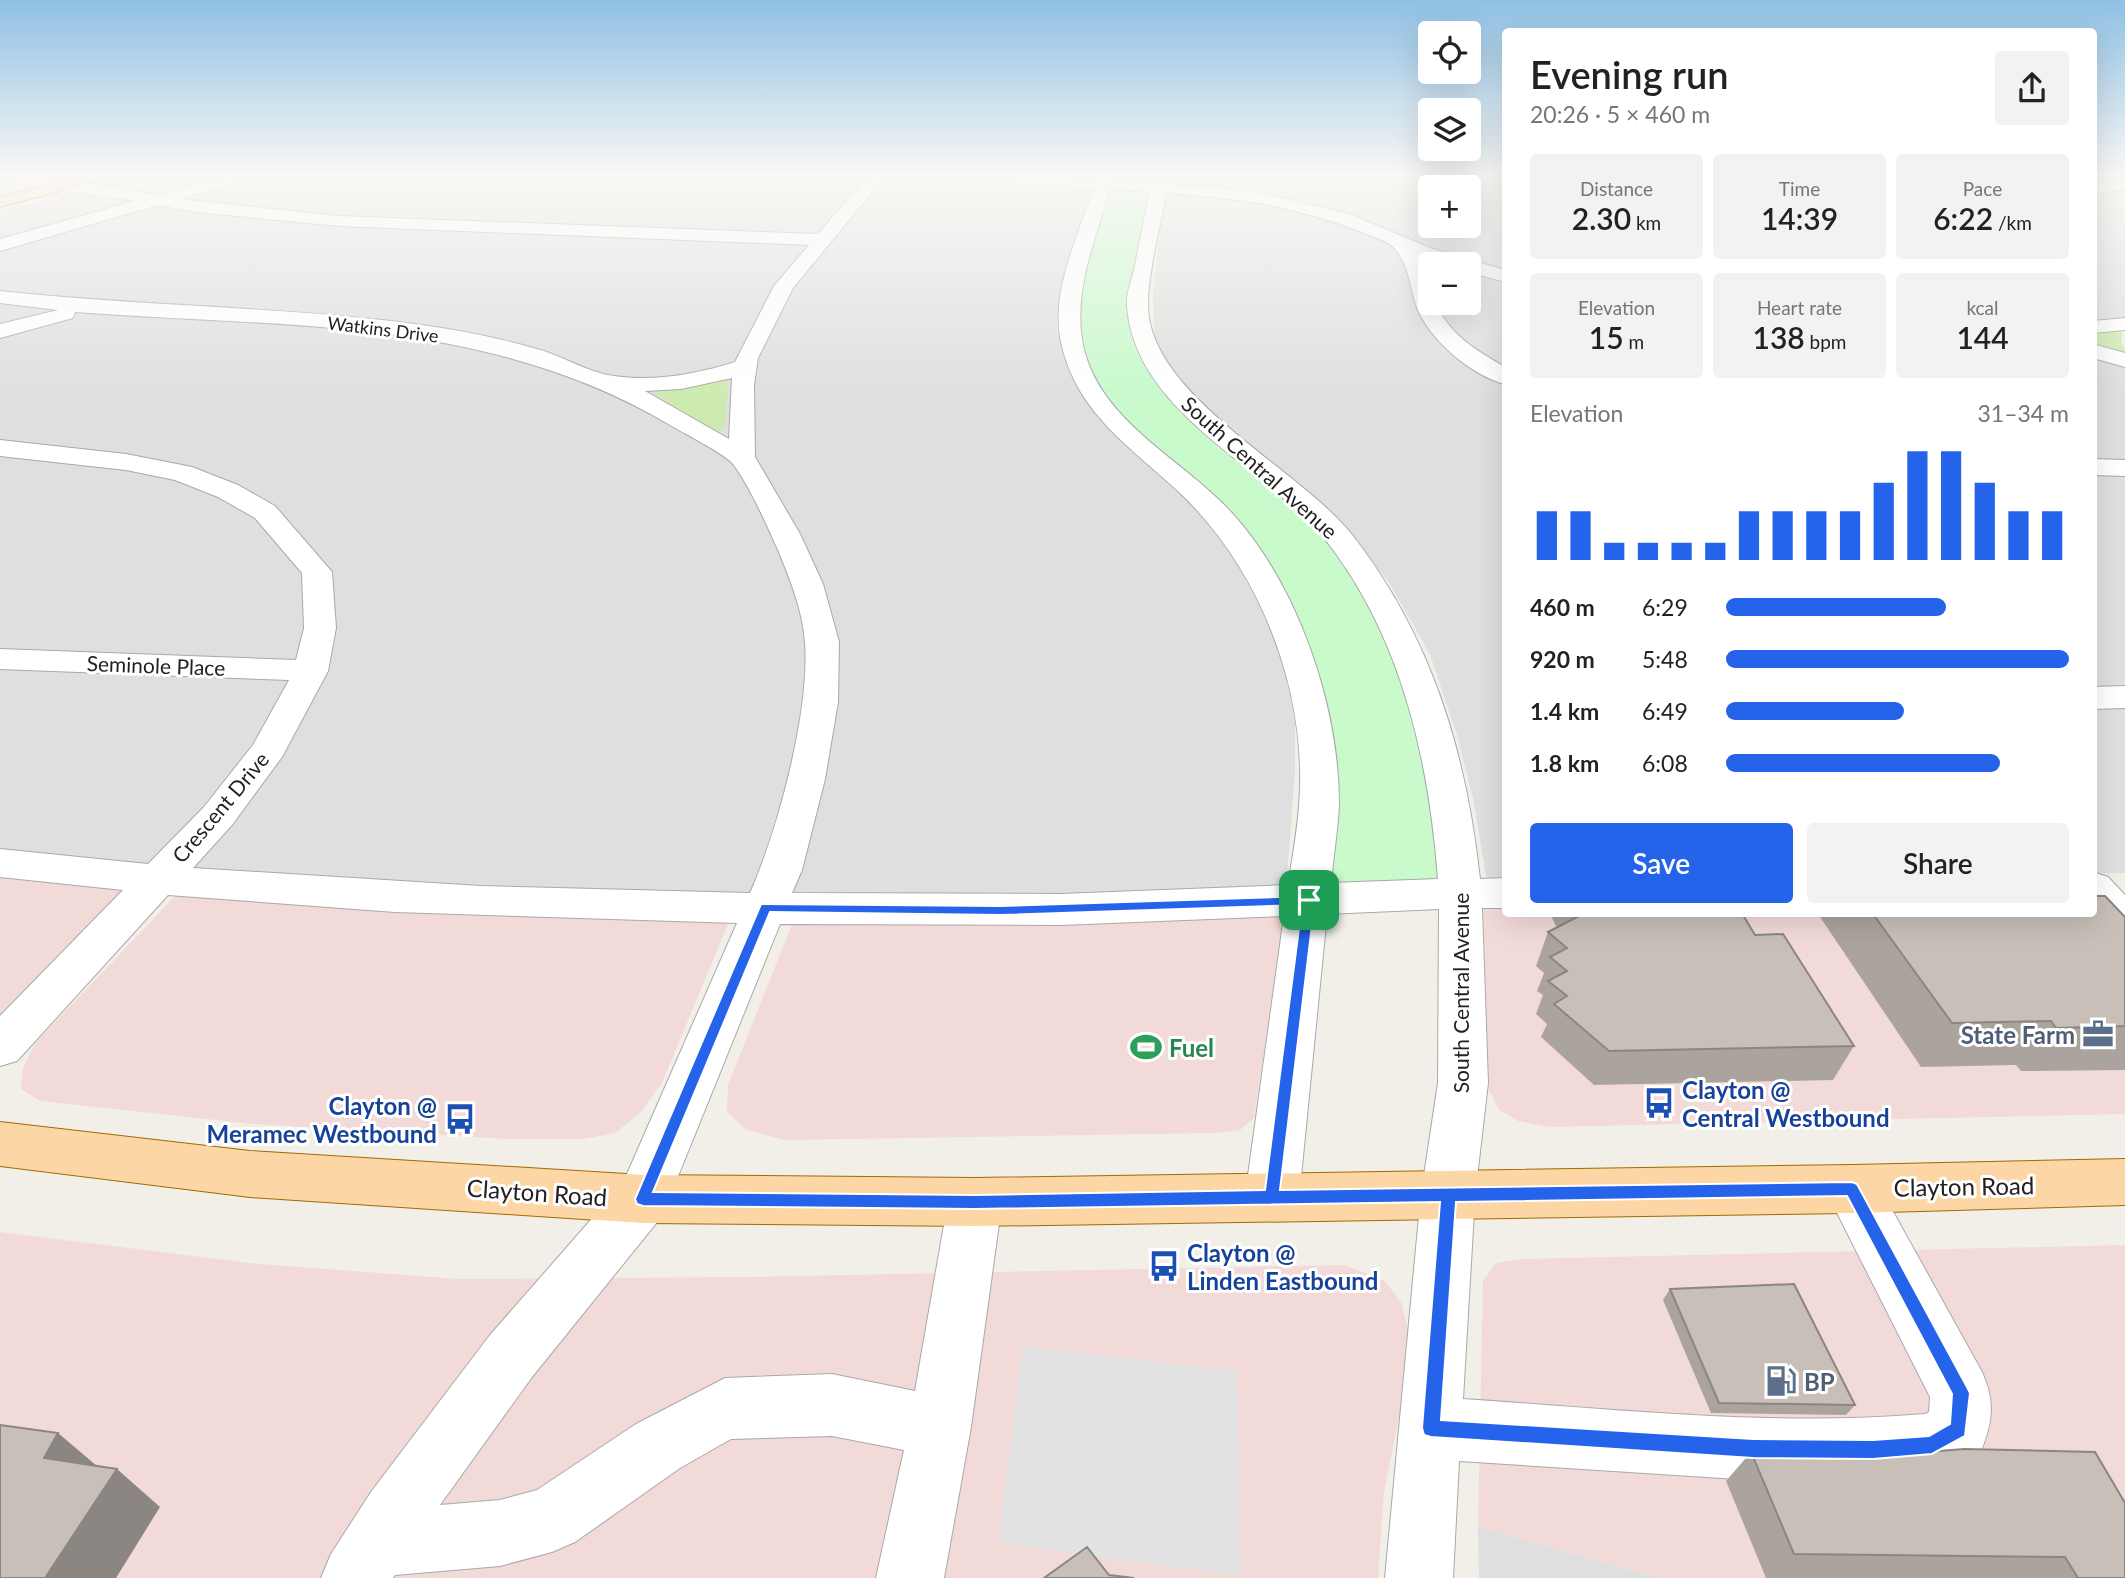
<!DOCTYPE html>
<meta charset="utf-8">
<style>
body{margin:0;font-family:Lato,sans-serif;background:#f2f2f2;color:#222;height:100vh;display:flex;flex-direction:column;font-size:26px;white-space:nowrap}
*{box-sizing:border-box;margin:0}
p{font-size:23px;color:#767676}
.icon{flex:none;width:38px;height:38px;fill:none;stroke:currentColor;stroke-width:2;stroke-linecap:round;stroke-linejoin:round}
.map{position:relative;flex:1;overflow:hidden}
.drawer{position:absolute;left:1502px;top:28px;width:595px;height:889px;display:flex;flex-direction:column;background:#fff;border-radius:7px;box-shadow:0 7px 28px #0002}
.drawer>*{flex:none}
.fabs{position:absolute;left:1418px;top:21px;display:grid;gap:14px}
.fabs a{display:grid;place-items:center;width:63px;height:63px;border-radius:7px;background:#fff;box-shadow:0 7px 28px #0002;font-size:35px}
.pin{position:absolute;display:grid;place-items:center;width:60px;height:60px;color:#fff;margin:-30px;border-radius:14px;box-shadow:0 4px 10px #0006}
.round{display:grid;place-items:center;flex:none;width:74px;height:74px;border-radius:7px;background:#f2f2f2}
.summary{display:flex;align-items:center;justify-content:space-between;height:119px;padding:0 28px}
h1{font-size:38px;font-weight:600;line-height:52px}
.stats{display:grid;grid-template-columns:repeat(3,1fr);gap:10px;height:119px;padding:7px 28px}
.stats div{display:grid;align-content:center;border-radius:7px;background:#f2f2f2;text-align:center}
.stats b{font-size:30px;font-weight:600}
.stats small{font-size:19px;font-weight:400}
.stats p{font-size:19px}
.chart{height:196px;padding:14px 28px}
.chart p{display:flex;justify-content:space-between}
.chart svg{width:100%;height:126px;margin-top:7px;stroke:#2563eb;stroke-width:6}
.button{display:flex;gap:14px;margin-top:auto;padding:14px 28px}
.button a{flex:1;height:80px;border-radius:7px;background:#2563eb;color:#fff;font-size:28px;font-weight:600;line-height:80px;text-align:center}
.button a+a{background:#f2f2f2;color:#222}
ul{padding:0 28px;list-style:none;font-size:23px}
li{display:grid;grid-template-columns:112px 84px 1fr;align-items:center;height:52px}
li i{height:18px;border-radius:9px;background:#2563eb}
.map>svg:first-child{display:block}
.residential{fill:#e0dfdf;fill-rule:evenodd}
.commercial{fill:#f2dad9}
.grass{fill:#cdebb0}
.park{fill:#c8facc}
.parking{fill:#e2e2e2}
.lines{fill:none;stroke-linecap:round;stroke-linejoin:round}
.minor-casing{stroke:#a9a9a9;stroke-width:2}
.major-casing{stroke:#a06b00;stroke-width:2}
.minor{fill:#fff;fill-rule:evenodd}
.major{fill:#fcd6a4;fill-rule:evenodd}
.wall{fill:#aba49e}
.shaded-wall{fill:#8b8681}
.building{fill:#c7bfb8;stroke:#8b8681;stroke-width:2}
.route{fill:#2563eb;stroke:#fff;stroke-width:2;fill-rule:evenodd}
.labels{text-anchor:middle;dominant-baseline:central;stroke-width:6;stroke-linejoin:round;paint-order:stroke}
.far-street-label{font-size:18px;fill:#222;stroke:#fff}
.street-label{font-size:21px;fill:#222;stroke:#fff}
.near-service-label{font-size:24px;font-weight:bold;fill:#4e5e75;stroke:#fff;text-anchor:end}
.near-leisure-label{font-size:24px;font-weight:bold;fill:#27864d;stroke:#fff;text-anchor:start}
.near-transit-label{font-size:24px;font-weight:bold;fill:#164399;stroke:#fff;text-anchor:start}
.near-street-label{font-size:24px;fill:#222;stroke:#fff}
</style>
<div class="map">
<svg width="2125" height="1578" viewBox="0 0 2125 1578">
<rect width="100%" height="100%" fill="#f2efe9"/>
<!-- residential -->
<path class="residential" d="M 133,175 L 241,175 L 164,197 L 104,184 Z
M 255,175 L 1099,175 L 1058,308 L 1057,330 L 1076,381 L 1216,530 L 1238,564 L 1267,620 L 1282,658 L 1295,721 L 1295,771 L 1286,890 L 1048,899 L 365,885 L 0,850 L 0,247 Z
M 1166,175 L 1505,175 L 1505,882 L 1487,882 L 1473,798 L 1457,735 L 1430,654 L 1388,581 L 1322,502 L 1233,432 L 1192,395 L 1167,362 L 1155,339 L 1153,296 ZM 1430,187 L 1468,187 L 1468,226 L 1430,226 ZM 1430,264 L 1468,264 L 1468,303 L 1430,303 Z
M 2093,175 L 2103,175 L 2125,187 L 2125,318 L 2093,321 Z
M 73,193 L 141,203 L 0,242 L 0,210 Z
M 2093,356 L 2125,366 L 2125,873 L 2093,873 Z
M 1478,1527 L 1660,1578 L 1479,1578 Z"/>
<!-- commercial -->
<path class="commercial" d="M 0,873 L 130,886 L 0,1018 Z
M 181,890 L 434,914 L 730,919 L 662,1083 L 640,1113 L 615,1133 L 583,1139 L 507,1139 L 253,1124 L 40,1101 L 21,1089 L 23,1068 L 36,1042 Z
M 1483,902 L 1505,902 L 1505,914 L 2093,914 L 2125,946 L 2125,1114 L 1550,1127 L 1518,1121 L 1499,1110 L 1489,1090 Z
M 1285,915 L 1254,1118 L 1240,1130 L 1216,1133 L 785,1140 L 747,1130 L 727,1112 L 728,1085 L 794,919 L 1014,925 Z
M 0,1232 L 249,1263 L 458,1279 L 746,1277 L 1345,1265 L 1385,1281 L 1402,1304 L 1407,1327 L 1409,1368 L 1384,1492 L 1378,1578 L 0,1578 Z
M 2125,1245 L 2125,1578 L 1660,1578 L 1478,1527 L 1483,1281 L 1496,1263 L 1522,1259 Z"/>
<!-- grass -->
<path class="grass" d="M 2114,331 L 2123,333 L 2121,342 L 2125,348 L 2125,356 L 2093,347 L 2093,332 Z
M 713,380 L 728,383 L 725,429 L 715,432 L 651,392 Z"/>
<!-- park -->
<path class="park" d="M 1106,175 L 1150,175 L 1148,186 L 1159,187 L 1140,278 L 1155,362 L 1286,485 L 1385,606 L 1460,893 L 1309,900 L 1315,732 L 1249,558 L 1112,420 L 1071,340 Z"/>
<!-- parking -->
<path class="parking" d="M 1023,1346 L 1237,1371 L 1241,1576 L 998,1543 Z"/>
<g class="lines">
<defs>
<path id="minor" d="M 0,175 L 53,177 L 157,195 L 229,175 L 255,175 L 253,178 L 180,199 L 339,216 L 818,234 L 869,175 L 886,175 L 793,288 L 758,358 L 754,385 L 755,457 L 800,534 L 823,584 L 839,642 L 838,702 L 825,779 L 802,870 L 792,893 L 1061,894 L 1288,885 C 1292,859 1297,833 1299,806 C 1308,694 1262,571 1180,493 C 1131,447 1076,413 1061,342 C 1050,292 1078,236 1094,188 L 952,180 L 944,175 L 1035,175 L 1097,179 L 1098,175 L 1114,175 L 1113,180 L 1253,191 L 1349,214 L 1433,249 L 1505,270 L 1505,282 L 1468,272 L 1468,264 L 1444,264 L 1418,257 L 1430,283 L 1430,303 L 1436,303 C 1448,334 1477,351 1505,367 L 1505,384 C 1472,376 1427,338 1416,305 C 1410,287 1408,260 1392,246 C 1386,240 1372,237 1364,233 C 1301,207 1233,197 1166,193 C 1161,225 1148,272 1148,303 C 1146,395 1300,468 1353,536 C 1432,638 1466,752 1480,879 L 1505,878 L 1505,908 L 1482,908 L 1488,1083 L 1475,1195 L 1463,1399 C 1616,1409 1771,1427 1925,1414 L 1929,1412 L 1930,1397 L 1825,1189 L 1833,1172 L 1852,1165 L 1871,1172 L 1982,1372 C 1995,1401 1993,1421 1981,1451 L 1932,1476 L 1873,1481 L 1753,1480 L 1459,1461 L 1453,1578 L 1385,1578 L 1421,1195 L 1438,1083 L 1439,909 L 1327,914 L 1299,1197 L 1291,1214 L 1272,1221 L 1253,1214 L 1245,1197 L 1284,916 L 1061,925 L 780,924 L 662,1216 L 532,1377 L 440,1505 L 500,1500 L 537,1490 L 636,1424 L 725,1378 L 832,1374 L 915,1391 L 948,1202 L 956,1185 L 975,1178 L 994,1185 L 1002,1202 L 971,1427 L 944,1578 L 876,1578 L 904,1450 L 832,1436 L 731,1439 L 680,1468 L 575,1542 L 552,1552 L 500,1566 L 395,1575 L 393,1578 L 321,1578 L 331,1554 L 371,1492 L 490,1335 L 623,1183 L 737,923 L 395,912 L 168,895 L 17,1061 L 0,1066 L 0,1016 L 123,890 L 0,877 L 0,849 L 148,864 L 204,807 L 253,745 L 289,680 L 0,669 L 0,649 L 296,660 L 304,628 L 302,573 L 255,518 L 218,497 L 175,480 L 126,470 L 0,456 L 0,440 L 126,454 L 192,467 L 238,485 L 275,506 L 332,572 L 336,628 L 328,671 L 282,757 L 232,825 L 193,868 L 481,886 L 750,893 C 778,830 810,711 805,643 C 803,611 790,579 778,550 C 767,525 749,485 733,464 C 724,453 683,433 670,425 C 485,315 281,328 75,312 L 73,318 L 0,338 L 0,324 L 58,310 L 0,303 L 0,291 C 127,305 255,306 382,320 C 436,326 492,335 544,351 C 567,359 591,373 614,376 C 654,382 697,374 735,362 L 774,286 L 809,245 L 339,226 L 196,212 L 158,205 L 0,251 L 0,239 L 135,201 L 0,181 ZM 1110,189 L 1150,192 C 1144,218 1139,244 1134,270 C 1131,281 1126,295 1127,306 C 1135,416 1271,467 1331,547 C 1403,643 1429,762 1438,879 L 1331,883 C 1333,858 1338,831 1339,804 C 1339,706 1298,585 1231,512 C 1182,458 1094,419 1082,339 C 1074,288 1096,238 1110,189 ZM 732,378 L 729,439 L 645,391 L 681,389 Z
M 2125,180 L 2125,190 L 2093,193 L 2093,183 Z
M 2125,318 L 2125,330 L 2093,333 L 2093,321 Z
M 2093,344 L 2125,353 L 2125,367 L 2093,358 Z
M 2093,459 L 2125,460 L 2125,476 L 2093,475 Z
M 2125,686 L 2125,708 L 2093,709 L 2093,687 Z
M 2093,872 L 2108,877 L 2125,895 L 2125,939 L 2110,934 L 2092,914 Z"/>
<path id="major" d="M 84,175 L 112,175 L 110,178 L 0,207 L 0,197 Z
M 2114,175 L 2125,175 L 2125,181 Z
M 0,1122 L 250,1151 L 643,1175 L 975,1178 L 1852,1165 L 2125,1159 L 2125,1205 L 1852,1213 L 975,1226 L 643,1223 L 250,1197 L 0,1166 Z"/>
</defs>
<!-- minor casing -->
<use href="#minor" class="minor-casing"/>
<!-- major casing -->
<use href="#major" class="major-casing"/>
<!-- minor -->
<use href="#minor" class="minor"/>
<!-- major -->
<use href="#major" class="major"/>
</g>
<!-- wall -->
<path class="wall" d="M 1550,914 L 1730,914 L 1755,935 L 1854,1046 L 1833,1080 L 1594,1085 L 1541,1037 L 1547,1024 L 1536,1014 L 1543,995 L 1537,991 L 1544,973 L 1536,966 L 1548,932 L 1557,928 Z
M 1818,914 L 2093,914 L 2125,917 L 2125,1070 L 2021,1071 L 2016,1065 L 1921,1067 Z
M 1670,1289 L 1855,1405 L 1846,1415 L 1711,1413 L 1663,1300 Z
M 1751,1452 L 2125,1503 L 2125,1578 L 1766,1578 L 1726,1481 Z"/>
<!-- shaded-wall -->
<path class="shaded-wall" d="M 58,1433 L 104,1472 L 44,1458 Z
M 117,1469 L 160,1507 L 116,1578 L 45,1578 Z"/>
<!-- building -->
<path class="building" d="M 2093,896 L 2105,896 L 2125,917 L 2125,1026 L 2056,1028 L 2051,1021 L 1952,1023 L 1873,914 L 2093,914 Z
M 1578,914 L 1730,914 L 1731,915 L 1743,915 L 1755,935 L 1783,934 L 1854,1046 L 1609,1051 L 1554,1004 L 1567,996 L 1548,981 L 1567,971 L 1550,957 L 1567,948 L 1548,932 L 1579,916 Z
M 1794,1284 L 1855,1405 L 1719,1403 L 1670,1289 Z
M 0,1425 L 58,1433 L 44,1458 L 117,1469 L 45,1578 L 0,1578 Z
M 1964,1449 L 2095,1452 L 2125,1503 L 2125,1578 L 2078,1578 L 2065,1557 L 1794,1554 L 1751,1452 L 1903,1454 Z
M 1087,1547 L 1109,1575 L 1134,1578 L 1044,1578 Z"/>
<!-- sky -->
<linearGradient id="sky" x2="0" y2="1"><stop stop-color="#8fc0e4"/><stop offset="0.44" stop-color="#f9f8f5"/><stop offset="1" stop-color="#f9f8f5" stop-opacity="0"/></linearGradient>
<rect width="2125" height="396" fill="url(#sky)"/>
<!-- route -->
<path class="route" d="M 1309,896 L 1315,900 L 1280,1190 L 1852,1182 L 1857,1184 L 1967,1387 L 1970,1393 L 1965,1436 L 1932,1454 L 1873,1459 L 1753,1458 L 1431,1437 L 1424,1435 L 1422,1428 L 1440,1202 L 975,1209 L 643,1206 L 637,1204 L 635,1199 L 761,904 L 1000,906 ZM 1302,905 L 1265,1190 L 975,1195 L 653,1192 L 770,912 L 1000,915 ZM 1847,1196 L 1952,1394 L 1950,1424 L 1929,1436 L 1873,1440 L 1753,1439 L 1441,1420 L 1456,1202 Z"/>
<!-- icons -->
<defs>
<symbol id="office-bare" viewBox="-9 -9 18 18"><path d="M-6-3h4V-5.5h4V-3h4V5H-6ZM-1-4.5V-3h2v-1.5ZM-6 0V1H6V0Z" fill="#5c6f8a" stroke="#fff" stroke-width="2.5" paint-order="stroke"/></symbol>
<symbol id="stadium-bare" viewBox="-9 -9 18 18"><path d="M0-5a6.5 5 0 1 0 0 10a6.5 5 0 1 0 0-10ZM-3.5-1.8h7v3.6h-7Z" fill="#2e9e5b" stroke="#fff" stroke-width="2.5" paint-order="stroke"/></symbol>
<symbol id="bus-bare" viewBox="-9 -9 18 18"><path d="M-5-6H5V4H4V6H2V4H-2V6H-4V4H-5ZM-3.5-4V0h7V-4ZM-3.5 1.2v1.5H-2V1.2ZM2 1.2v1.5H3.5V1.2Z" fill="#1a4fb4" stroke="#fff" stroke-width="2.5" paint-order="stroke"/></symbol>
<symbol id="fuel-bare" viewBox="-9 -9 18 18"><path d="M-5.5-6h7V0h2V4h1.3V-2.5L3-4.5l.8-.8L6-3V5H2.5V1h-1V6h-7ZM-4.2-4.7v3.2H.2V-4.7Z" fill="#5c6f8a" stroke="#fff" stroke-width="2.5" paint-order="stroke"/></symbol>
</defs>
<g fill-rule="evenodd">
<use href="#office-bare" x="2076" y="1012" width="44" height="44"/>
<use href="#stadium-bare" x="1124" y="1025" width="44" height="44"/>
<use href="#bus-bare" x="1637" y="1081" width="44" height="44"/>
<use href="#bus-bare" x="438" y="1097" width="44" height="44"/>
<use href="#bus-bare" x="1142" y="1244" width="44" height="44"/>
<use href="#fuel-bare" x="1759" y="1359" width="44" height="44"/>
</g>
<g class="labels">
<!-- far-street labels -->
<g class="far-street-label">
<text transform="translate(383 329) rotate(7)">Watkins Drive</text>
</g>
<!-- street labels -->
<g class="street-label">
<text transform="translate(1260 467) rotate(42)">South Central Avenue</text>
<text transform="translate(156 665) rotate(2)">Seminole Place</text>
<text transform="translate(220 807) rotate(-50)">Crescent Drive</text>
<text transform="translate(1460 993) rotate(-90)">South Central Avenue</text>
</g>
<!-- near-service labels -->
<g class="near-service-label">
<text x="2075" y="1034">State Farm</text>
<text x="1804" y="1381" text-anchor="start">BP</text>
</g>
<!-- near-leisure labels -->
<g class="near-leisure-label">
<text x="1169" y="1047">Fuel</text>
</g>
<!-- near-transit labels -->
<g class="near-transit-label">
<text x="1682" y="1089">Clayton @<tspan x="1682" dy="28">Central Westbound</tspan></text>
<text x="437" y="1105" text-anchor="end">Clayton @<tspan x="437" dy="28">Meramec Westbound</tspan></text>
<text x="1187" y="1252">Clayton @<tspan x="1187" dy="28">Linden Eastbound</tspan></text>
</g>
<!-- near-street labels -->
<g class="near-street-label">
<text transform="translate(1964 1186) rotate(-1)">Clayton Road</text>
<text transform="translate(537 1192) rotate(4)">Clayton Road</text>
</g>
</g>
</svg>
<div class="fabs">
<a><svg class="icon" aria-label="locate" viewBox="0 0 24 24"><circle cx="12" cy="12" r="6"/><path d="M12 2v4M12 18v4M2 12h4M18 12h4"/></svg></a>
<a><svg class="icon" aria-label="layers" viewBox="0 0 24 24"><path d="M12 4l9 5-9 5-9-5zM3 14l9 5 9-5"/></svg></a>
<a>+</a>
<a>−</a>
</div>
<div class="pin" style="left:1309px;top:900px;background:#1e9e55"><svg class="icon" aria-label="arrive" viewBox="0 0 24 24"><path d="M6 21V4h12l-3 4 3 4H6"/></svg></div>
<section class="drawer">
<div class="summary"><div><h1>Evening run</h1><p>20:26 · 5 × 460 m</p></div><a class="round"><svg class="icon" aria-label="share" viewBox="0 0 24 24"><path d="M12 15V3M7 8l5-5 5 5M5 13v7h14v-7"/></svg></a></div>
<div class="stats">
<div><p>Distance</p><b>2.30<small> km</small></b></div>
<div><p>Time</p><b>14:39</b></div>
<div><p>Pace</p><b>6:22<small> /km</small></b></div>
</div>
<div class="stats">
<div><p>Elevation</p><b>15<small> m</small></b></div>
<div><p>Heart rate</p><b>138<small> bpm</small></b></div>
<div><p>kcal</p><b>144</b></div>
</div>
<div class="chart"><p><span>Elevation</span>31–34 m</p>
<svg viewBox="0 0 160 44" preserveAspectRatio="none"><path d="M5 44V27M15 44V27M25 44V38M35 44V38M45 44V38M55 44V38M65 44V27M75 44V27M85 44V27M95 44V27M105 44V17M115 44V6M125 44V6M135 44V17M145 44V27M155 44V27"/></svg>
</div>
<ul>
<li><b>460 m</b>6:29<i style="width:64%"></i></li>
<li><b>920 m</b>5:48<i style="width:100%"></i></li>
<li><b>1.4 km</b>6:49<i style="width:52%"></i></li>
<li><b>1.8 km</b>6:08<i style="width:80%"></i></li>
</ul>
<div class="button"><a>Save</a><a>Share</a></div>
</section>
</div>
